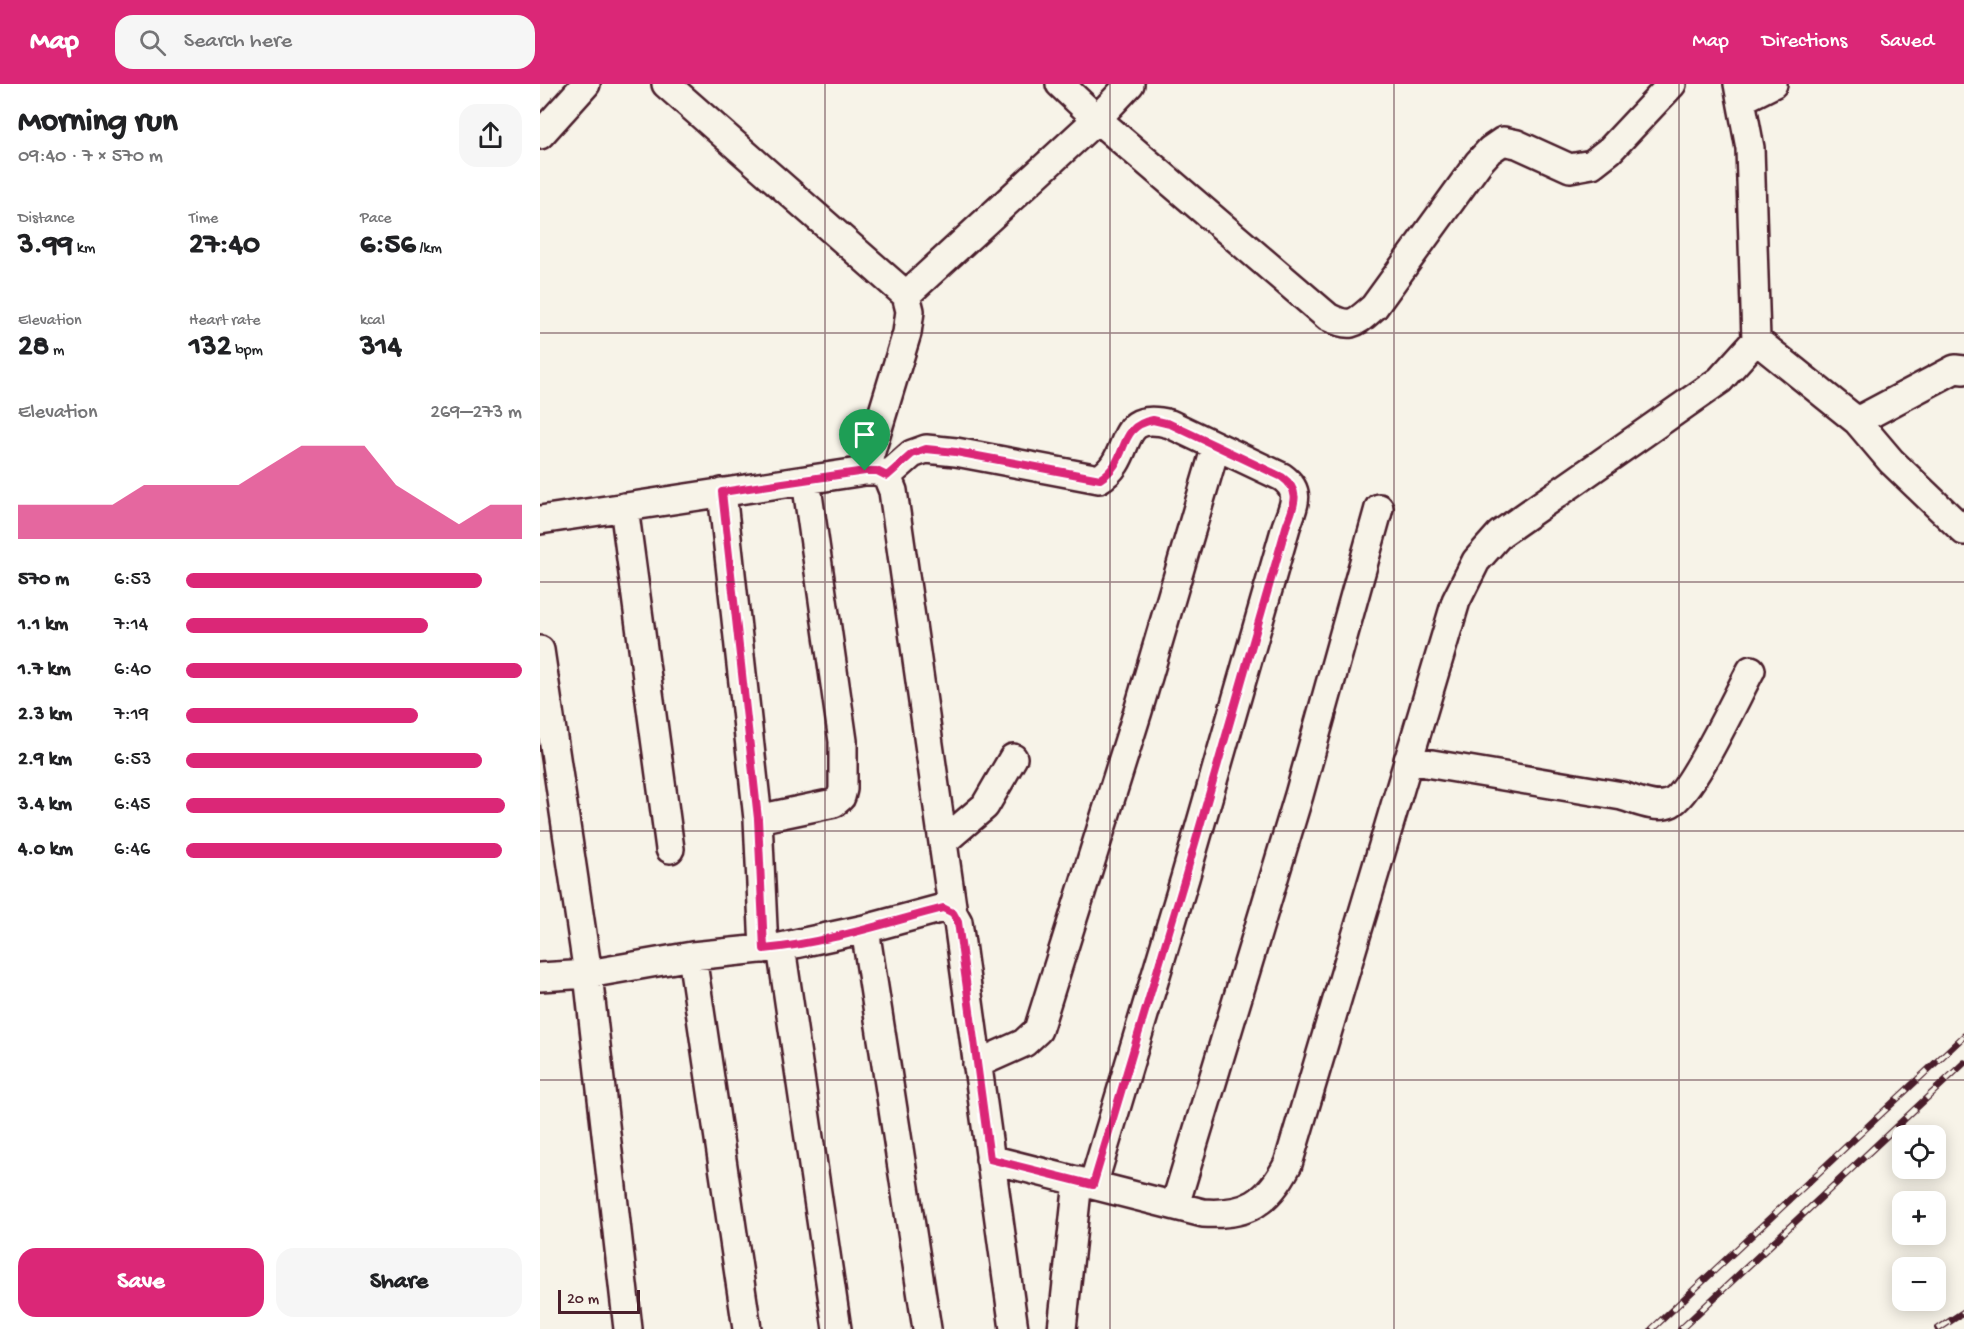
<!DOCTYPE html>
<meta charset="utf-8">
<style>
body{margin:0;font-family:"Gochi Hand",sans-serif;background:#f6f6f6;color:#202124;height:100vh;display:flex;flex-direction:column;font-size:22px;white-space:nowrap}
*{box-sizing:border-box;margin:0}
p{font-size:20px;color:#757577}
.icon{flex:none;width:33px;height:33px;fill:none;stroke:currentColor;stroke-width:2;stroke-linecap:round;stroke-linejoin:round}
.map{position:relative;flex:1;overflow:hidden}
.side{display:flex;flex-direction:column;background:#fff;width:540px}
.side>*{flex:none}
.controls{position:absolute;left:1352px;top:1041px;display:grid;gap:12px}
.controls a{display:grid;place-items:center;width:54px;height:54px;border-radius:12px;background:#fff;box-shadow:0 3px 15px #0003;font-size:30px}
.scale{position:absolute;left:18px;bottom:15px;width:82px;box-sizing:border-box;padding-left:6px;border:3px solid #4a1f2b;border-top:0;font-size:16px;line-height:21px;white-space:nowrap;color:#4a1f2b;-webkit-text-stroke:4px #f7f3e8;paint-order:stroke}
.pin{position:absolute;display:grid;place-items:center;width:51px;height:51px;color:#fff;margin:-62px -26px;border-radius:50% 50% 50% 0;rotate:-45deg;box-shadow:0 0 6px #0007}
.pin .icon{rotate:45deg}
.round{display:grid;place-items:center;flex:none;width:63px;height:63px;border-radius:18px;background:#f6f6f6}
.headline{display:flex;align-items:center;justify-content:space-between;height:102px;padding:0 18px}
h1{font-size:33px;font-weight:700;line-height:45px}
.stats{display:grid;grid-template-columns:repeat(3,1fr);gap:9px;height:102px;padding:6px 18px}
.stats div{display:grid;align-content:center}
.stats b{font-size:30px;font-weight:700}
.stats small{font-size:16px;font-weight:400}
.stats p{font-size:16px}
.chart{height:168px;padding:12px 18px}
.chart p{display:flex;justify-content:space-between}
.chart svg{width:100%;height:108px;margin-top:6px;fill:#db2777;opacity:.7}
.primary-button{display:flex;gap:12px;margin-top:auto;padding:12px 18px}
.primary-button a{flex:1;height:69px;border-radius:18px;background:#db2777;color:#fff;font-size:24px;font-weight:700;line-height:69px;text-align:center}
.primary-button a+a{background:#f6f6f6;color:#202124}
ul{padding:0 18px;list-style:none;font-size:20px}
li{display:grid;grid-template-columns:96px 72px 1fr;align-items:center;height:45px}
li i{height:15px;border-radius:8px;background:#db2777}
header{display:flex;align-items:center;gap:36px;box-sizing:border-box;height:84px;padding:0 30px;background:#db2777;color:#fff}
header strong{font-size:28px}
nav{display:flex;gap:33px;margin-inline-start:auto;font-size:21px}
.search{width:420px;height:54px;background:#f6f6f6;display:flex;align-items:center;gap:15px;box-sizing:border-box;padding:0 21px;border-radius:18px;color:#757577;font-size:22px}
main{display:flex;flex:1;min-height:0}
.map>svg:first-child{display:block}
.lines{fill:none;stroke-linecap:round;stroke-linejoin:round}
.street-casing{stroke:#4a1f2b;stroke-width:32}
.street{stroke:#f7f3e8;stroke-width:27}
.rail-casing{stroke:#4a1f2b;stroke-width:7}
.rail{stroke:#f7f3e8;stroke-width:4.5;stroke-dasharray:14;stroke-linecap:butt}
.route-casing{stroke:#fff;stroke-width:12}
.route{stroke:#db2777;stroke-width:8}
.grid{fill:none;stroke:#4a1f2b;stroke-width:1.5;stroke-opacity:0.55}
</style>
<header>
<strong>Map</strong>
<div class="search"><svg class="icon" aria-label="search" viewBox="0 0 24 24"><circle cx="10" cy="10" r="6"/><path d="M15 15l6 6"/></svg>Search here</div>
<nav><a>Map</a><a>Directions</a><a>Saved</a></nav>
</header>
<main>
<section class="side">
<div class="headline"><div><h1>Morning run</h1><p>09:40 · 7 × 570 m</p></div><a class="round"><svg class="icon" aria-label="share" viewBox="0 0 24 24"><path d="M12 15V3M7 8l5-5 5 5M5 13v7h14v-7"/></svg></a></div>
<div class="stats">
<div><p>Distance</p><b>3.99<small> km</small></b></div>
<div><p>Time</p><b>27:40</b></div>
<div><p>Pace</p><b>6:56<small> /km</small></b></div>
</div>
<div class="stats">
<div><p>Elevation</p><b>28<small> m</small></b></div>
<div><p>Heart rate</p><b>132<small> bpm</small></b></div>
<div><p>kcal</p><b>314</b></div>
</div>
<div class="chart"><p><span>Elevation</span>269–273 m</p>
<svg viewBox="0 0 160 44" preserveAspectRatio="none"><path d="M0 44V30L10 30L20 30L30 30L40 22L50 22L60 22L70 22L80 14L90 6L100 6L110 6L120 22L130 30L140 38L150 30L160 30V44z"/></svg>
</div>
<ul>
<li><b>570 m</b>6:53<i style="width:88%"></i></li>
<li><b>1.1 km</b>7:14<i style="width:72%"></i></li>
<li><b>1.7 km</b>6:40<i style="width:100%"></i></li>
<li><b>2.3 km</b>7:19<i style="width:69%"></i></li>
<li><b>2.9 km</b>6:53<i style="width:88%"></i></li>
<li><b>3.4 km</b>6:45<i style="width:95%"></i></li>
<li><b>4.0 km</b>6:46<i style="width:94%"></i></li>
</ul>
<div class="primary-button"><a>Save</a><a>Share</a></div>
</section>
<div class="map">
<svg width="1424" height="1245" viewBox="0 0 1424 1245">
<rect width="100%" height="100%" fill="#f7f3e8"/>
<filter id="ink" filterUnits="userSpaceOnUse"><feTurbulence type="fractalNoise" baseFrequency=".0167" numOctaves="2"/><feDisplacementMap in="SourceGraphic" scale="12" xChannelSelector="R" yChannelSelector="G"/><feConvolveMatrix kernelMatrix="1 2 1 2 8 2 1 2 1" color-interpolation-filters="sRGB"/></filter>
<g filter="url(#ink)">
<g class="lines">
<defs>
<path id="street" d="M 126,0 L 366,211 L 370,227 L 367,249 L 325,387
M 520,0 L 557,35 L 788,233 C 812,245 815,239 834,223 L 939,78 L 950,66 L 963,57 L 977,60 L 1030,84 L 1052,80 L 1070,66 L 1132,0
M 1201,16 L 1233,0
M 0,51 L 46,0
M 366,211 L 557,35 L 590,0
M 1216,256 L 1317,337 L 1351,377 L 1424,447
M 1317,337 L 1415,285 L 1424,286
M 347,392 L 372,370 L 386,365 L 416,368 L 559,395 C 596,373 573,325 630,340 L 742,393 C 763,408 753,423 746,443 L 645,794 L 553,1101
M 182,408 L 218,735 L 224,865
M 84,423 L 130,765
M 0,436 L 325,387 L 337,387 L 347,392 L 353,407 L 413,829
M 0,566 L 48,890 L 88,1245
M 868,676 L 1082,712 C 1096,716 1116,726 1131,719 C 1152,709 1197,611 1211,586
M 218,735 L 294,719 L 301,713 L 303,705 L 303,657 L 266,396
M 403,758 L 445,722 L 473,674
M 325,845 L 387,1245
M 241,863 L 297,1245
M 152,872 L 207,1245
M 0,893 L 48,890 L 152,872 L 241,863 L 325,845 L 403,824 L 413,829 L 418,838 L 474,1245
M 437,980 L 484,959 L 498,946 L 598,627 L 676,362
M 450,1075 L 663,1129 C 707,1132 728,1119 748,1080 L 916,517 L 936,477 L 960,450 L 1180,296 L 1216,256 L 1210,64 L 1198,0
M 635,1121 L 759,711 L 839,424
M 522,1245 L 538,1097"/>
</defs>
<!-- street casing -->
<use href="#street" class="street-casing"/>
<!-- street -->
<use href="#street" class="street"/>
<defs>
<path id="rail" d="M 1112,1245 L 1424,952
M 1141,1245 L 1424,979
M 1398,1245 L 1424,1228"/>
</defs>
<!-- rail casing -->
<use href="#rail" class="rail-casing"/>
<!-- rail -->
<use href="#rail" class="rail"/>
</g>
</g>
<g class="lines" filter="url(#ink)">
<defs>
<path id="route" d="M 613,336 L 630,340 L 742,393 C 763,408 753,423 746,443 L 645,794 L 553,1101 L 450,1075 L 418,838 L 413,829 L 403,824 C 346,839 282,860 224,865 L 218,735 L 182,408 L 325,387 L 337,387 L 347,392 L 372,370 L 386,365 L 416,368 L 560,395 C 591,376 575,343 613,336 Z"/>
</defs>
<!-- route casing -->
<use href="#route" class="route-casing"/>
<!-- route -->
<use href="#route" class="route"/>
</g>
<!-- grid -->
<path class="grid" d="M 285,0 L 285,1245M 570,0 L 570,1245M 854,0 L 854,1245M 1139,0 L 1139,1245M 0,249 L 1424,249M 0,498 L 1424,498M 0,747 L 1424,747M 0,996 L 1424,996"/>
</svg>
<div class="controls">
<a><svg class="icon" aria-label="locate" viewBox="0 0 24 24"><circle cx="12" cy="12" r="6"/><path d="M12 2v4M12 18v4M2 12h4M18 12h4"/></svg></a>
<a>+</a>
<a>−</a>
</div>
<div class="scale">20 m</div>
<div class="pin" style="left:325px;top:387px;background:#1e9e55"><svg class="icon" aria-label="arrive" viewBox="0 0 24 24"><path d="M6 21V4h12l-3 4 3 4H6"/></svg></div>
</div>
</main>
